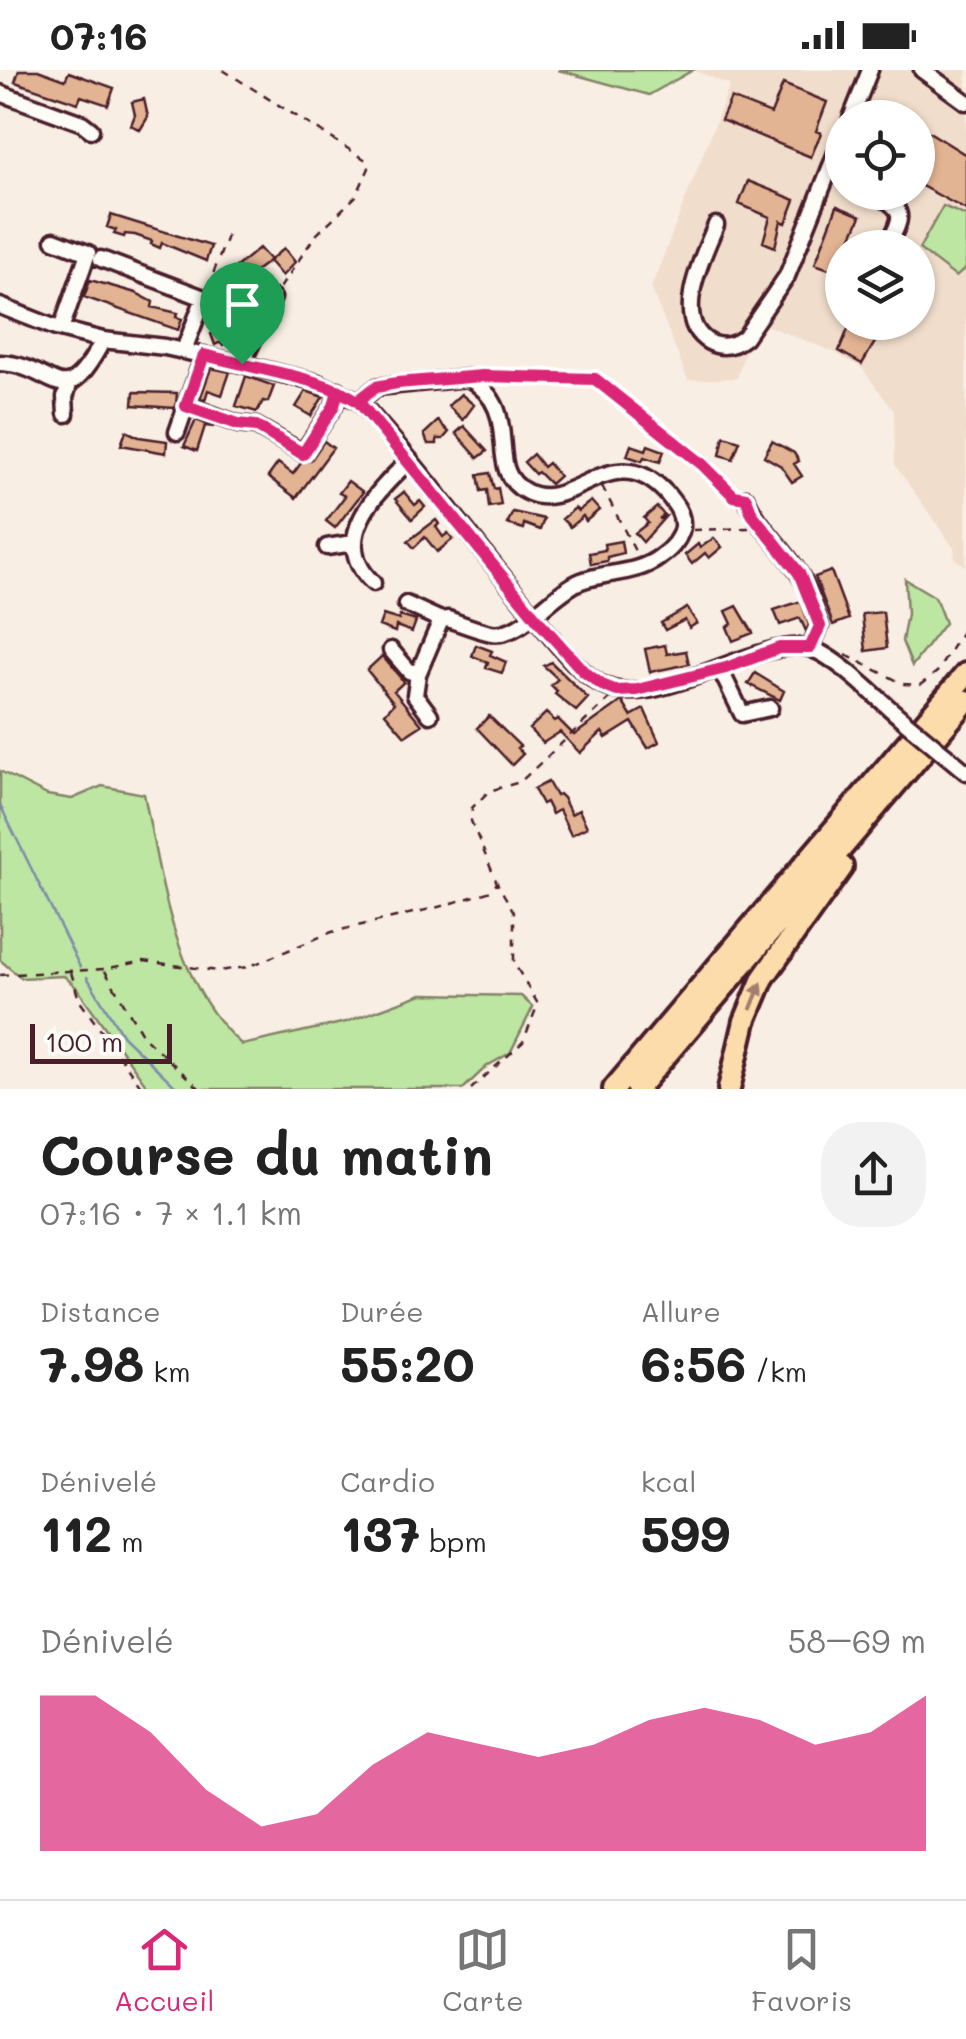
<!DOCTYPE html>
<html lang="fr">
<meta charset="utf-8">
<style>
body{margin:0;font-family:Mali,sans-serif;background:#f2f2f2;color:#222;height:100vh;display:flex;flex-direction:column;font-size:38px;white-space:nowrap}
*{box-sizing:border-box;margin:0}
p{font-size:32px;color:#767676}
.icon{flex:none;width:55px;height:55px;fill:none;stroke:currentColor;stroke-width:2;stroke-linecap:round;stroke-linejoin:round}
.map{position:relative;height:1019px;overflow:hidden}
.details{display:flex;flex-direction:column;background:#fff;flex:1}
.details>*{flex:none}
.buttons{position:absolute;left:825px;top:30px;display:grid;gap:20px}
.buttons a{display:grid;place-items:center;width:110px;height:110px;border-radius:50%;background:#fff;box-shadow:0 2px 8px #0004;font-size:50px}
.scale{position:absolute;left:30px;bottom:25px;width:142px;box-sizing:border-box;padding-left:10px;border:5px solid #4a1f2b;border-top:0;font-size:28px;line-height:35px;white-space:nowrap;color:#4a1f2b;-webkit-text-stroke:8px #fdfcf7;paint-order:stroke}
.pin{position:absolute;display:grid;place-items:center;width:85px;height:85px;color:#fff;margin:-102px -42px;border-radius:50% 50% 50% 0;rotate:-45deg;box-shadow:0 0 10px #0007}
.pin .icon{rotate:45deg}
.round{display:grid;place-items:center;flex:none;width:105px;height:105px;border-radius:40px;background:#f2f2f2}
.head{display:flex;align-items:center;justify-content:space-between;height:170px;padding:0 40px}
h1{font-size:55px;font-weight:700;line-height:75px}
.metrics{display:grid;grid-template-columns:repeat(3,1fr);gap:15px;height:170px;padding:10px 40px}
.metrics div{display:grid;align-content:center}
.metrics b{font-size:50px;font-weight:700}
.metrics small{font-size:28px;font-weight:400}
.metrics p{font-size:28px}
.chart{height:280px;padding:20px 40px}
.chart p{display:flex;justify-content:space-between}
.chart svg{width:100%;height:180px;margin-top:10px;fill:#db2777;opacity:.7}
.status{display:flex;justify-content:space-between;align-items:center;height:70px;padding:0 50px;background:#fff;direction:ltr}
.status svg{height:28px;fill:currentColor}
.tabs{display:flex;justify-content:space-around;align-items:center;height:140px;border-top:2px solid #e0e0e0;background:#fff;font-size:28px;color:#767676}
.tabs a{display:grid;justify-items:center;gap:5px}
.tabs .current{color:#db2777}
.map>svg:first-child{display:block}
.built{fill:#f1ddcb;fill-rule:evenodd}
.green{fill:#bde6a3;stroke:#848267;stroke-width:2.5}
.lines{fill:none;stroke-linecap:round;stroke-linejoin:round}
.stream{stroke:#7e8caa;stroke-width:2.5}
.building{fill:#e2b493;stroke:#4a1f2b;stroke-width:2.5}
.minor-casing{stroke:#4a1f2b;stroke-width:21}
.highway-casing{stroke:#4a1f2b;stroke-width:28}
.path{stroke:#4a1f2b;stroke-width:2.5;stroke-dasharray:8 8;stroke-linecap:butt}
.minor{stroke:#fdfcf7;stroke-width:14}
.highway{stroke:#fddcac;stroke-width:20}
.minor-bridge-casing{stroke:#4a1f2b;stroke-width:21;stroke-linecap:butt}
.minor-bridge{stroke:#fdfcf7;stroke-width:14}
.oneway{fill:#a47e6c}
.route-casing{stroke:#fff;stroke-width:20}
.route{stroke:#db2777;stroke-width:12}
</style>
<div class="status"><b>07:16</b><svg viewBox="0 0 49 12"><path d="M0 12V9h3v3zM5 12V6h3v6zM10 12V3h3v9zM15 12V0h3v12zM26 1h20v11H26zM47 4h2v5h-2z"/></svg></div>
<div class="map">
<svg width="966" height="1019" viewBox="0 0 966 1019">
<rect width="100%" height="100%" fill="#f8eee3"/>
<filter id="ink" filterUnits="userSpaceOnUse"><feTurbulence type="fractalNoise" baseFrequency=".01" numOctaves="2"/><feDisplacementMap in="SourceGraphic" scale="20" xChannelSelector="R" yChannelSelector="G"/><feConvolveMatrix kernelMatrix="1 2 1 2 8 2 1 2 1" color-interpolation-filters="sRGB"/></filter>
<g filter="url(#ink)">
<!-- built -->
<path class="built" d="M 694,0 L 966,0 L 966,496 L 955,489 L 954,478 L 895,395 L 894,341 L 862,298 L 834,282 L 763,254 L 744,284 L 737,308 L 688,310 L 651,218 L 730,15 ZM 842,48 L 918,48 L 918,122 L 842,122 ZM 842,178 L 918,178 L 918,252 L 842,252 Z"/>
<!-- green -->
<path class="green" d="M 558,0 L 693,0 L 649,25 Z
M 943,136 L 966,146 L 966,198 L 956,207 L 919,179 Z
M 905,509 L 935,527 L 945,553 L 912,596 L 902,571 L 907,544 Z
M 0,701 L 47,725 L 72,729 L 102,716 L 144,724 C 162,810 173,914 242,975 L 346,952 L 422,924 L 521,926 L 533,937 L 510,983 L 487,996 L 463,1019 L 149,1019 L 76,917 L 64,906 L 21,908 L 0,890 Z"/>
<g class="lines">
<!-- stream -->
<path class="stream" d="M 0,735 L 80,897
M 87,907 L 123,966 L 178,1019"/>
</g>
<!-- building -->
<path class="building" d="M 19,0 L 38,0 L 65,10 L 69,2 L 114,18 L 108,35 L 81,26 L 78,33 L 15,12 Z
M 783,14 L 827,32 L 816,61 L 821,63 L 811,87 L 721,50 L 731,28 L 771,44 Z
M 144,29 L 148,47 L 140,60 L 131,55 L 135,45 L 132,32 Z
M 918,55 L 966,85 L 966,140 L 918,114 Z
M 748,111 L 795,130 L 786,153 L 781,151 L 775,177 L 763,172 L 770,147 L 739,134 Z
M 837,136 L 861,146 L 847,178 L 842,178 L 842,189 L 837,202 L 815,194 Z
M 111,145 L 211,176 L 206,191 L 162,173 L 160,178 L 151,174 L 152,171 L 135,165 L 125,164 L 124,167 L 114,164 L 116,160 L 107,157 Z
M 259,178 L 270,190 L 233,218 L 252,240 L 246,245 L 221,216 L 237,201 L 235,198 Z
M 284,178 L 295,192 L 282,206 L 269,191 Z
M 90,210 L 136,223 L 153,232 L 152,237 L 178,243 L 176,247 L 182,249 L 178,260 L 84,227 Z
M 223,252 L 226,258 L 232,255 L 237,265 L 223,275 L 221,272 L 215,275 L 211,264 L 217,262 L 215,256 Z
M 851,252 L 887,252 L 862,294 L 839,281 Z
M 211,298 L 230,302 L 222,325 L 208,320 L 205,330 L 200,329 Z
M 246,306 L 274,316 L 268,332 L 263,331 L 257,342 L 236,336 Z
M 306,321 L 323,327 L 311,346 L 296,337 Z
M 134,322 L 177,323 L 176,334 L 174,338 L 133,335 Z
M 461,324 L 474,335 L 463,350 L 448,336 Z
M 196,350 L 214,357 L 205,356 L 197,381 L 184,376 Z
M 438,351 L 449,362 L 443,369 L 437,369 L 437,374 L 428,374 L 424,364 Z
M 464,356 L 487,381 L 478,388 L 456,363 Z
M 126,361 L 139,367 L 167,371 L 166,383 L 121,375 Z
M 724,366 L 740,371 L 733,389 L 720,385 Z
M 324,371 L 333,378 L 296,428 L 268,407 L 278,393 L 293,404 L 301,393 L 311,390 Z
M 772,371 L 794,383 L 799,391 L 794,394 L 802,406 L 792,412 L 781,396 L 764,386 Z
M 631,375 L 646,380 L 648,375 L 664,381 L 660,392 L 644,387 L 642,391 L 627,386 Z
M 533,384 L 543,397 L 548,393 L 559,406 L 550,414 L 538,402 L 535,404 L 524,392 Z
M 490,403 L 494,419 L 498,418 L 501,435 L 489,437 L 487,420 L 481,421 L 478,405 Z
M 348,411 L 363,422 L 335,458 L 326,451 L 345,426 L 339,423 Z
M 404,422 L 415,435 L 420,431 L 425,437 L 412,449 L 395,429 Z
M 591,431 L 599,440 L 586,451 L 583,446 L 570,457 L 562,449 L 575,438 L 578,441 Z
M 657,437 L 664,445 L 659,449 L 665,447 L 643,472 L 635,463 L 648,453 L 644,448 Z
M 513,442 L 544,449 L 540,460 L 524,454 L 523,459 L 507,454 Z
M 436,450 L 439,454 L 436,457 L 443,467 L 448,463 L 453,469 L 437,482 L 425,467 L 414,478 L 408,471 Z
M 714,468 L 722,477 L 709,488 L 705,483 L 692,494 L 685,485 L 698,474 L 700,478 Z
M 621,471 L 623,483 L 607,487 L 607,491 L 591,494 L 589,483 L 605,480 L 604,474 Z
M 831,501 L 849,549 L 833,555 L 815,507 Z
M 801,531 L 809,555 L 806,561 L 800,548 L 780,555 L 774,540 Z
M 737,536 L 753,563 L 733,571 L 727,557 L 732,554 L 726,541 Z
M 687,538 L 697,553 L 689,558 L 685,550 L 665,560 L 661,553 Z
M 883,542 L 887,578 L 866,581 L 862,544 Z
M 383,545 L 399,550 L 400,546 L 416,551 L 412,562 L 396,556 L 395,562 L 379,556 Z
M 476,575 L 492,581 L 490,585 L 506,592 L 502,603 L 486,598 L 488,592 L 472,586 Z
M 665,575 L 667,584 L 686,581 L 689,594 L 650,602 L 645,579 Z
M 382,586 L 404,612 L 394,621 L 422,655 L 405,666 L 385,643 L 394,633 L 367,600 Z
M 551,592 L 588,628 L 576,641 L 555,624 L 557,621 L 551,615 L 558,609 L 544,596 Z
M 755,603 L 784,621 L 780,630 L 748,614 Z
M 622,631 L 631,646 L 644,639 L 659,672 L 648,678 L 632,652 L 606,668 L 602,662 L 580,683 L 560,662 L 543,673 L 529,659 L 546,643 L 555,651 L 558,649 L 574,665 Z
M 489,646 L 520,676 L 517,678 L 523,684 L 512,695 L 477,658 Z
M 548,712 L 556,726 L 559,724 L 563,728 L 571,744 L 579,740 L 587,757 L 571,765 L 559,740 L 552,744 L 546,732 L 542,734 L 534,719 Z"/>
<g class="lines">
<defs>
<path id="minor" d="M 922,0 L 966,32
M 0,23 L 82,53 L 91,60
M 851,48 L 870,0
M 873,122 C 907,141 904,145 886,178
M 716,155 C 704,184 670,250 709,272 C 722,279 734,276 745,267 L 787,206 L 842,68
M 54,170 L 88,183 L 61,259
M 101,189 L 204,228 L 184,280
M 0,236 L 56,258 L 103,270 L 165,277 L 242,294 L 318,313 L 359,331 C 418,396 471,468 527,537 C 547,561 578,605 607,617 C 660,640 767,562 812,579 C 838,588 879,630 902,649
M 0,293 C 58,295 61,350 103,270
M 242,294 L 273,228
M 359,331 L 377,317 L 468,308 C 527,342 481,400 527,422 C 572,445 613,364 667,424 C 675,434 683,443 682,457 C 680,470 670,480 660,487 C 636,505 608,501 581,511 C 553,522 520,569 491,563 C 477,560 462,554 448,549 L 441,550 L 418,604
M 186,335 L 238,354 L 256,356 L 303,383 L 334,336 L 338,320
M 66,344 L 65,327 L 70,312
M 177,362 L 204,285
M 746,428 C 758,457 782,476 798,502 C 809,518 814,538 820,556 L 810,577
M 327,477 L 353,473
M 373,513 C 328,470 376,422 410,390
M 406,534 L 441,550
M 391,580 L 409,601 L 418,604 L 415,625 L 430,645
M 720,599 L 742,644 L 770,638
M 948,687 L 966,702"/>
<path id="highway" d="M 614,1019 L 966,604
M 637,1019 L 966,631
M 729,1019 L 745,951 L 763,908 L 842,797"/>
</defs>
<!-- minor casing -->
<use href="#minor" class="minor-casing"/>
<!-- highway casing -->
<use href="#highway" class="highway-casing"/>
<!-- path -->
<path class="path" d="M 223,0 L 366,90 L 369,98 L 356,126 L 315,166 L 280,218
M 208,218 L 230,158
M 486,306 L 595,309 L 702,394 L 735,426
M 602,416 L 637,485
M 693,460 L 750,458
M 846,585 L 904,614 L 920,615 L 937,602 L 966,555
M 105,901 L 143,966 L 200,1019
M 71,902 L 79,930 L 143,1019
M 0,905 L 104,899 L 144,891 L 218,901 L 248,897 L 332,862 L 443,836 L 491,821 L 497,813
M 471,1019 L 523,972 L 538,934 L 514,893 L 514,842 L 497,813 L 471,751 L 472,738 L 489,721 L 520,712 L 609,629"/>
<!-- minor -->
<use href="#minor" class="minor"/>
<!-- highway -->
<use href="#highway" class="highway"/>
<defs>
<path id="minor-bridge" d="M 902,649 L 948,687"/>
</defs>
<!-- minor-bridge casing -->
<use href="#minor-bridge" class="minor-bridge-casing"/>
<!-- minor-bridge -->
<use href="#minor-bridge" class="minor-bridge"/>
</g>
<!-- one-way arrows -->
<defs><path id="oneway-solid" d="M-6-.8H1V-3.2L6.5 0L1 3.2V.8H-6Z" transform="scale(2.5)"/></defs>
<use class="oneway" href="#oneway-solid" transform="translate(756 926) rotate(-68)"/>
</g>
<g class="lines" filter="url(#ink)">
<defs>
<path id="route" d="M 242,294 L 204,285 L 186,336 L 238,354 L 256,356 L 303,384 L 334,336 L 338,320 L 358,331 L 542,555 L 583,601 L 602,615 L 617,621 L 637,620 L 726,598 L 779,578 L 810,578 L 820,556 L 799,503 L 752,444 L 746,428 L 734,426 L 702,394 L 595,309 L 482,306 L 397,313 L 376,317 L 358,331 C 324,310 281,304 242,294"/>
</defs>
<!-- route casing -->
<use href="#route" class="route-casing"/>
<!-- route -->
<use href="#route" class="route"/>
</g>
</svg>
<div class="buttons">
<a><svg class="icon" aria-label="locate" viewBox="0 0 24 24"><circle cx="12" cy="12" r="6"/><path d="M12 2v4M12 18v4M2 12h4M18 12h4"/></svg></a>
<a><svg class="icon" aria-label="layers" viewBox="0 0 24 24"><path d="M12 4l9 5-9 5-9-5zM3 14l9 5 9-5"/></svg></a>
</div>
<div class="scale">100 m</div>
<div class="pin" style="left:242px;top:294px;background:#1e9e55"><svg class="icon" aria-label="arrive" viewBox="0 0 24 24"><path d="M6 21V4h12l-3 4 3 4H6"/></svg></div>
</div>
<section class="details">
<div class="head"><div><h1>Course du matin</h1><p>07:16 · 7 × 1.1 km</p></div><a class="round"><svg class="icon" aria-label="share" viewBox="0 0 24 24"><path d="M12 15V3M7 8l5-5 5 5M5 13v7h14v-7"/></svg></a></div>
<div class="metrics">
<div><p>Distance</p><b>7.98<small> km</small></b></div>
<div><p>Durée</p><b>55:20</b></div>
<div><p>Allure</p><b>6:56<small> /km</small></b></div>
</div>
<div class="metrics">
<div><p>Dénivelé</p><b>112<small> m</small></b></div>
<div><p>Cardio</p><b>137<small> bpm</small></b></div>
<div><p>kcal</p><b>599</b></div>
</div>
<div class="chart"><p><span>Dénivelé</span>58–69 m</p>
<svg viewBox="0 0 160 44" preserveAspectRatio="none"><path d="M0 44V6L10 6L20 15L30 29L40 38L50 35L60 23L70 15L80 18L90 21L100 18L110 12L120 9L130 12L140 18L150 15L160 6V44z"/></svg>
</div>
</section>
<nav class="tabs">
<a class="current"><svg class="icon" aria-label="home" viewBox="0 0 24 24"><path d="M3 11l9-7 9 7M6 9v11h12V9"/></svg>Accueil</a>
<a><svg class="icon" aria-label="map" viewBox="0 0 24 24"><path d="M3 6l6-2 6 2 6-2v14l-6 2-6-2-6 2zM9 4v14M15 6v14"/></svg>Carte</a>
<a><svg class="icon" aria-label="saved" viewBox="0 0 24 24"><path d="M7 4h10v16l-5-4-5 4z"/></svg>Favoris</a>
</nav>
